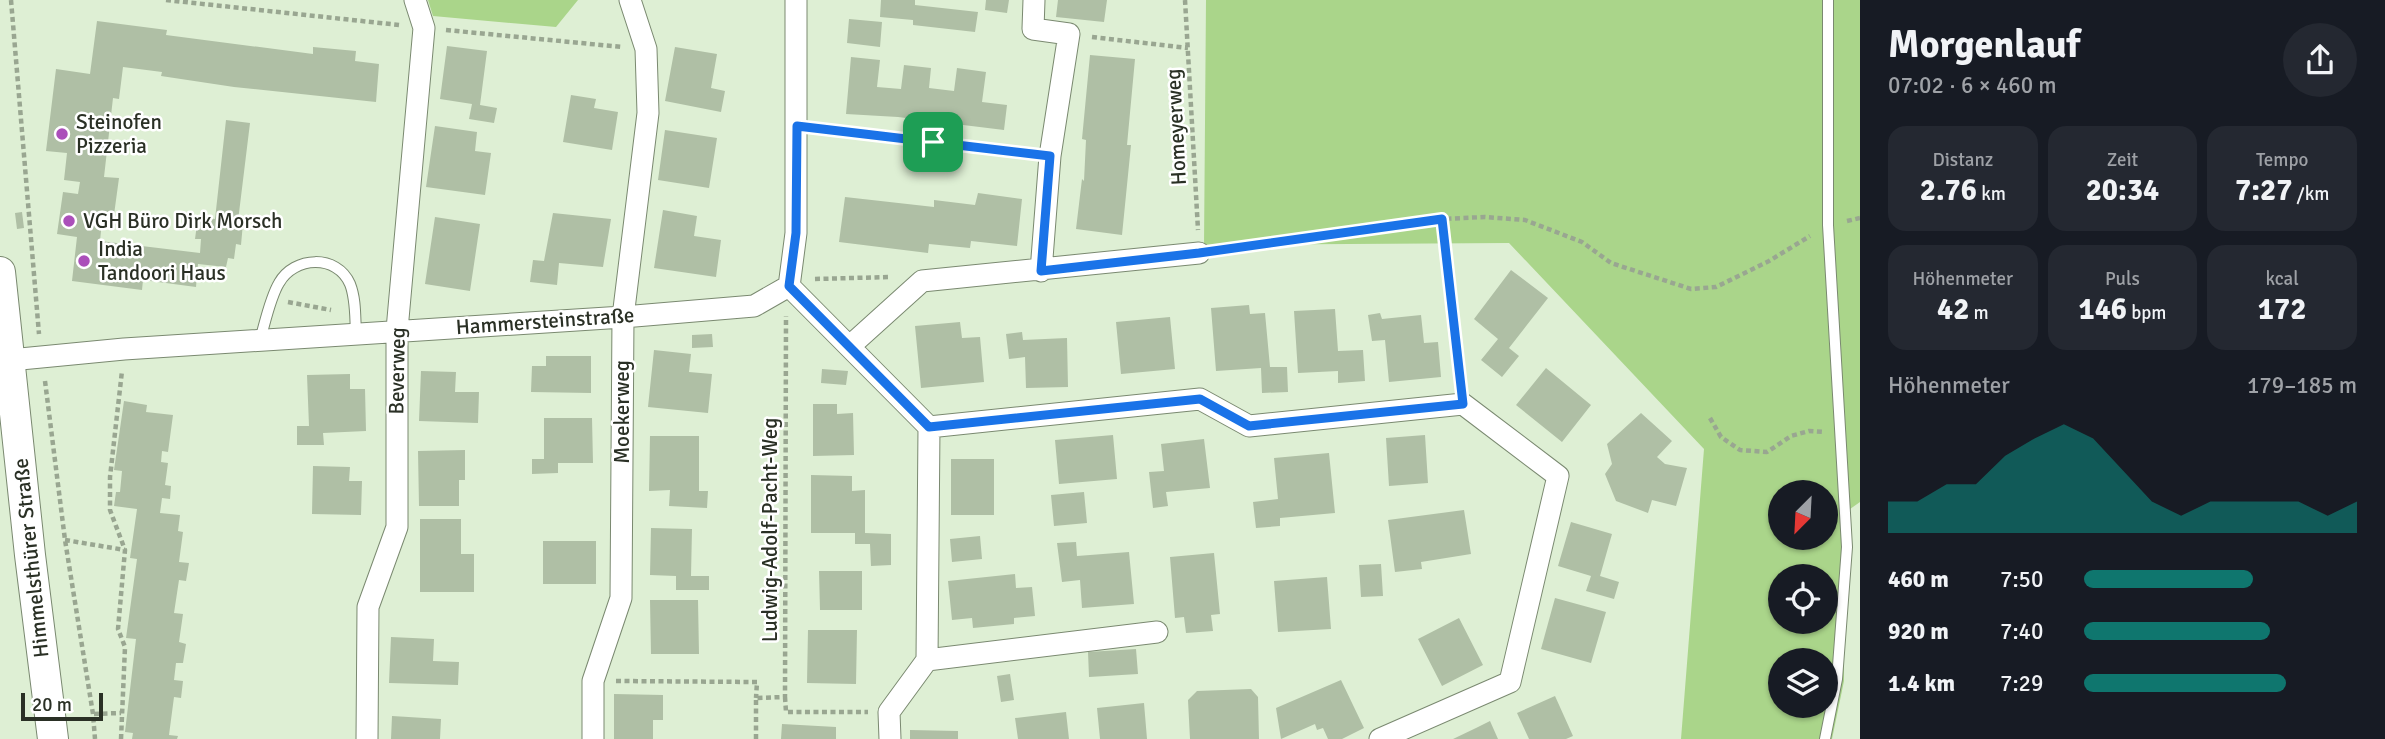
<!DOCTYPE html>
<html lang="de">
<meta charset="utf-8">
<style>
body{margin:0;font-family:Signika,sans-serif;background:#242831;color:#f1f3f6;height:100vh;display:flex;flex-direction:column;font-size:26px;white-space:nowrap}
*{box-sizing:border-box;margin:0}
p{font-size:23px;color:#9ea1a6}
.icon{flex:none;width:38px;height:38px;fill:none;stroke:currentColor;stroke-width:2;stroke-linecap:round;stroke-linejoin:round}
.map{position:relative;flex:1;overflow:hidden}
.details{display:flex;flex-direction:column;background:#171b24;width:525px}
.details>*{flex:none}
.needle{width:46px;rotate:204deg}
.controls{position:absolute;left:1768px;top:480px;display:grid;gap:14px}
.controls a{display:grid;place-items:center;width:70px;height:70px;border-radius:50%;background:#171b24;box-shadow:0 2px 5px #0004;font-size:35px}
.scale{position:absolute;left:21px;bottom:18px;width:82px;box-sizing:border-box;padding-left:7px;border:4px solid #2a3025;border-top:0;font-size:19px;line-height:24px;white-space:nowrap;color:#2a3025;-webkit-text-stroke:5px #fff;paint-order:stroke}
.pin{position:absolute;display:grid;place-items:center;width:60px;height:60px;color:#fff;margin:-30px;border-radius:14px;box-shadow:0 4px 10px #0006}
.round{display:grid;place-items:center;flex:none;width:74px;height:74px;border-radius:37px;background:#242831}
.headline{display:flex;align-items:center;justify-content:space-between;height:119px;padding:0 28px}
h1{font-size:38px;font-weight:800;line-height:52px}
.figures{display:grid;grid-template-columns:repeat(3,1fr);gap:10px;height:119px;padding:7px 28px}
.figures div{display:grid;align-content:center;border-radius:18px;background:#242831;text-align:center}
.figures b{font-size:30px;font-weight:800}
.figures small{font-size:19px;font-weight:400}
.figures p{font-size:19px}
.chart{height:196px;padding:14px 28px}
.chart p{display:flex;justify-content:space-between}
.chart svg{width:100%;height:126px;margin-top:7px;fill:#0f766e;opacity:.7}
ul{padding:0 28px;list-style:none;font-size:23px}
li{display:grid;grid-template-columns:112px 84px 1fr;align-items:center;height:52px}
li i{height:18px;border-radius:9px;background:#0f766e}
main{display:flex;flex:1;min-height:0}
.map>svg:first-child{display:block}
.green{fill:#aad58a;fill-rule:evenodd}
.building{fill:#afbfa5}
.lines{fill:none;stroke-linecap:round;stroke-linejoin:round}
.lane-casing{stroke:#7a8970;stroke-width:12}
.street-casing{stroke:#7a8970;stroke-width:23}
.secondary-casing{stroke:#7a8970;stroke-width:32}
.path{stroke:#99a691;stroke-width:4.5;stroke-dasharray:5 3.5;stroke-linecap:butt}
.lane{stroke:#fff;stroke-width:10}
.street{stroke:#fff;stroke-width:21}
.secondary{stroke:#fff;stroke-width:30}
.route-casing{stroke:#fff;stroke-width:14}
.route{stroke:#1a73e8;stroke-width:9}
.poi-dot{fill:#ab4fba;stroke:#fff;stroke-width:2.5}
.labels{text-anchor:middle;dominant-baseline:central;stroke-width:5;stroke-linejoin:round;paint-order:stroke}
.poi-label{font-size:21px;fill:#2a3025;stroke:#fff;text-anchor:start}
.street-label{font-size:21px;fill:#2a3025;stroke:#fff}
</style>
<main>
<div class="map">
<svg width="1860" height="739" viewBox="0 0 1860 739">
<rect width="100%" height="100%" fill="#deefd4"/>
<!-- green -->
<path class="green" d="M 428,0 L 578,0 L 556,27 L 433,16 Z
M 1206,0 L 1860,0 L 1860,502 L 1843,514 L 1844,681 L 1832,739 L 1681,739 L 1704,449 L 1509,243 L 1204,245 ZM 1780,492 L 1825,492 L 1825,537 L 1780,537 ZM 1780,576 L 1825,576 L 1825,621 L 1780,621 ZM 1780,660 L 1825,660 L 1825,705 L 1780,705 Z"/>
<!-- building -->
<path class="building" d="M 881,0 L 915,0 L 915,5 L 978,12 L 975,32 L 913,25 L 913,20 L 880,17 Z
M 986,0 L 1009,0 L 1007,13 L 985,10 Z
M 1058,0 L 1107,0 L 1104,22 L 1056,17 Z
M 849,19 L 882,22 L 880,47 L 847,43 Z
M 97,21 L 167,30 L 166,35 L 313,54 L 313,47 L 356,51 L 355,61 L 379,64 L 376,102 L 234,87 L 161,76 L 162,72 L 123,67 L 119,99 L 113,98 L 104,177 L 119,178 L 113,222 L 102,221 L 100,241 L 200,253 L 201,239 L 195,239 L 198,217 L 215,219 L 226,120 L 250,123 L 238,221 L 243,223 L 241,245 L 236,244 L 234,259 L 228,258 L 226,267 L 198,264 L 196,287 L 143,280 L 142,290 L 72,281 L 77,237 L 57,234 L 63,192 L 78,194 L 80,182 L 64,180 L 67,153 L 46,151 L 56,69 L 90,74 Z
M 447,46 L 487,51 L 480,105 L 497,108 L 494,123 L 469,119 L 472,104 L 440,99 Z
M 675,47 L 717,54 L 711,88 L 725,91 L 721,112 L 665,101 Z
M 1090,55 L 1135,59 L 1127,145 L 1131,145 L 1122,235 L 1076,229 L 1082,179 L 1084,181 L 1086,140 L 1082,139 Z
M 851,57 L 880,60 L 877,87 L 901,89 L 904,65 L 931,68 L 929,88 L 954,91 L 957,68 L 986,72 L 982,102 L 1007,105 L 1004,130 L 898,117 L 846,114 Z
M 571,95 L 596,99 L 594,108 L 618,112 L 612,150 L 563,142 Z
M 435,126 L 477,132 L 475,151 L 491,153 L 485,195 L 426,187 Z
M 665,130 L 717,138 L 709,188 L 658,180 Z
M 978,193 L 1022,199 L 1017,246 L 971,241 L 970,248 L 929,244 L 928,253 L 839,242 L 845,197 L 934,207 L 934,200 L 975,205 Z
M 663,210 L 697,216 L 694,236 L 721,240 L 716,277 L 654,268 Z
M 22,212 L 24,228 L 17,229 L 15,213 Z
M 553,213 L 611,219 L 603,267 L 559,263 L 557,285 L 530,282 L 533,260 L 544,261 Z
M 435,217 L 480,224 L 470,291 L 425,284 Z
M 1511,270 L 1548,298 L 1509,348 L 1519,356 L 1502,377 L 1481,360 L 1498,339 L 1474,319 Z
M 1249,305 L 1250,314 L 1265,313 L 1270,367 L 1287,367 L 1288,392 L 1262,393 L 1261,368 L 1216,371 L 1211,308 Z
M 1335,309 L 1338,351 L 1363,350 L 1365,381 L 1338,383 L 1338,371 L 1298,373 L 1294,311 Z
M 1380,313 L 1382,319 L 1421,315 L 1424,343 L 1438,342 L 1441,377 L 1389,382 L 1385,340 L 1372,341 L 1368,315 Z
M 1170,317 L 1175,369 L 1121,374 L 1116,322 Z
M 960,322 L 962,338 L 980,337 L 984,382 L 921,388 L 915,326 Z
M 1022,332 L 1023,340 L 1067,338 L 1068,387 L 1026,388 L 1025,357 L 1009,359 L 1006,334 Z
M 712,334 L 713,347 L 692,348 L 692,335 Z
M 654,350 L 691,354 L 689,372 L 712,374 L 708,413 L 648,407 Z
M 546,356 L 591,356 L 591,393 L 531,392 L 532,366 L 546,366 Z
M 1546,368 L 1591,405 L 1562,442 L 1516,405 Z
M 822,369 L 848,371 L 846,385 L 821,383 Z
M 421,371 L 456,372 L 455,392 L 479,392 L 478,423 L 419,421 Z
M 350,374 L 350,389 L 365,389 L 366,431 L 323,433 L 324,445 L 297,445 L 297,426 L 309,426 L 307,375 Z
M 124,401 L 147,405 L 146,412 L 173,415 L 168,452 L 162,451 L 161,462 L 168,463 L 165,485 L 171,486 L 170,499 L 162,498 L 160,513 L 180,515 L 178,531 L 183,532 L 179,562 L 189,563 L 186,581 L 179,580 L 174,613 L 183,614 L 179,642 L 186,644 L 183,663 L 176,663 L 174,680 L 183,681 L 181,698 L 174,697 L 169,735 L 178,736 L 177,739 L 132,739 L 133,733 L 125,732 L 136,639 L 126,638 L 137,559 L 130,558 L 137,509 L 114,506 L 116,492 L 120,492 L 122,471 L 114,470 Z
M 813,404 L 837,404 L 837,414 L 853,413 L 854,455 L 813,456 Z
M 1641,413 L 1672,441 L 1657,457 L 1665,464 L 1687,468 L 1676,506 L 1652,500 L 1648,513 L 1616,501 L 1605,474 L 1612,464 L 1607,444 Z
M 544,418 L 592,418 L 593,463 L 558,463 L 558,473 L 532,474 L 532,459 L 544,459 Z
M 1113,435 L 1117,479 L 1059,484 L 1055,440 Z
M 1425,435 L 1428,483 L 1389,486 L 1386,438 Z
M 650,436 L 699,436 L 699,491 L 708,491 L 707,508 L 669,506 L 670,490 L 649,491 Z
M 1204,439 L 1210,488 L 1166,492 L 1168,506 L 1153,508 L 1149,472 L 1164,471 L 1161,444 Z
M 465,450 L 465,480 L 459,480 L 459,506 L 419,506 L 418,451 Z
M 1329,453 L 1335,513 L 1280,518 L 1280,526 L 1256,528 L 1253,502 L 1278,499 L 1274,458 Z
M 951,459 L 994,459 L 994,515 L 951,515 Z
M 313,466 L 350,467 L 349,481 L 362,481 L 361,515 L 312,514 Z
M 811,475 L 852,476 L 852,491 L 865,490 L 865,533 L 891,534 L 891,565 L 871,566 L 870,544 L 855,544 L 855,533 L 811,533 Z
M 1084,492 L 1087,523 L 1054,526 L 1051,495 Z
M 1464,510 L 1471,554 L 1421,562 L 1422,569 L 1395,572 L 1388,520 Z
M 420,519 L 461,519 L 461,554 L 474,554 L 474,592 L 420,592 Z
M 1571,522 L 1612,534 L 1600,576 L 1619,582 L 1614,599 L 1586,591 L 1591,576 L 1558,566 Z
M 651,528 L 692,529 L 691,576 L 709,576 L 709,590 L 676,590 L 676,576 L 650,575 Z
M 980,536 L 982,559 L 952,562 L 950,539 Z
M 543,541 L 596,541 L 596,584 L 543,584 Z
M 1076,542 L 1077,556 L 1129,552 L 1134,604 L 1082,608 L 1080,580 L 1062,582 L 1057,543 Z
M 1214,553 L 1220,614 L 1211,615 L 1213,631 L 1186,633 L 1184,617 L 1175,618 L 1170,557 Z
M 1381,564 L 1383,596 L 1361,597 L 1359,565 Z
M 819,571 L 862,571 L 862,610 L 820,610 Z
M 1015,574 L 1016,588 L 1032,587 L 1035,616 L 1014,618 L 1014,624 L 973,628 L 972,618 L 952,620 L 948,581 Z
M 1327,577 L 1331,629 L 1278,632 L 1274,581 Z
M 1555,598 L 1606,612 L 1591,663 L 1541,649 Z
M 650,600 L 698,600 L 699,654 L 651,654 Z
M 1459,618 L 1483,665 L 1442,686 L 1418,639 Z
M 808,630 L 857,630 L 856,684 L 807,683 Z
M 391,637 L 434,639 L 433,661 L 459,662 L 458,685 L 389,683 Z
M 1136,649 L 1138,674 L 1089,677 L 1088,652 Z
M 1010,674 L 1014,700 L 1001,702 L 997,676 Z
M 1341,680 L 1364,728 L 1342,739 L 1328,739 L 1323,728 L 1317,730 L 1315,724 L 1281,739 L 1276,708 Z
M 1251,689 L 1258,697 L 1259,739 L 1190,739 L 1188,700 L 1197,691 Z
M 614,694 L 663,695 L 663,720 L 653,720 L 653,739 L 614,739 Z
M 1555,696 L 1573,736 L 1566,739 L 1529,739 L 1517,713 Z
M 1144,703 L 1147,739 L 1100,739 L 1097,708 Z
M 1066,712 L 1069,739 L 1018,739 L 1015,718 Z
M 392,716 L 441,719 L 440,739 L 391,739 Z
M 1490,721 L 1498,739 L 1453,739 L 1476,728 Z
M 782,724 L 836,727 L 836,739 L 781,739 Z
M 910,730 L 958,731 L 958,739 L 910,739 Z"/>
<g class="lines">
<defs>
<path id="lane" d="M 260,340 C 265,323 270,298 279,283 C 294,256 337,254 350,284 C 356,299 355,317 356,333
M 1825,739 L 1837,679 L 1847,547 L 1828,225 L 1828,0"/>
<path id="street" d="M 1034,0 L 1033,29 L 1069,34 L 1050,156 L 1041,271
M 789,286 L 929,427 L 927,660 L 889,712 L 890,739
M 850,346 L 922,281 L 1199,253
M 10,360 L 124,349 L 623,317 L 754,306 L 789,286 L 790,279 L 796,233 L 796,0
M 929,427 L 1200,399 L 1249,426 L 1463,404 L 1558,476 L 1510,682 L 1380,739
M 927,660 L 1157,632
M 367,739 L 368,607 L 397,527 L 397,330 L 424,28 L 415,0
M 593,739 L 593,681 L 621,598 L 623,317 L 648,113 L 646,49 L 630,0"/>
<path id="secondary" d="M 0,272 L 30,555 L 53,739"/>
</defs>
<!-- lane casing -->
<use href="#lane" class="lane-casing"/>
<!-- street casing -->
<use href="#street" class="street-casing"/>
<!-- secondary casing -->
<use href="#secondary" class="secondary-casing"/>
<!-- path -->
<path class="path" d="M 11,0 L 39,334
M 166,0 L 399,25
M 1185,0 L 1198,230
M 446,30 L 622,47
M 1092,37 L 1188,48
M 818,129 L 1029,154
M 1442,219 L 1461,383
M 1847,221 L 1860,218
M 1219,249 L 1442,219 L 1485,217 L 1525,220 L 1582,242 L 1611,263 L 1691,289 L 1716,287 L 1769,261 L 1810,236
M 815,279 L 890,277
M 288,302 L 331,310
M 45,381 L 65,540 L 93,714 L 95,739
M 1710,418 L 1721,437 L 1740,450 L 1767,452 L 1791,436 L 1809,431 L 1824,432
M 65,540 L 125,550
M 616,681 L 757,682 L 756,698
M 785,697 L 786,712 L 868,712
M 94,714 L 121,713
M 121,739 L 125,647 L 118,629 L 125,550 L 110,510 L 110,477 L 122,371
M 756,739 L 756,698 L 785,697 L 786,316"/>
<!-- lane -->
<use href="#lane" class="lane"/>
<!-- street -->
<use href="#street" class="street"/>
<!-- secondary -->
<use href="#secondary" class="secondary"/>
</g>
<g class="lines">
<defs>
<path id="route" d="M 797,126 L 1050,156 L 1041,271 L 1199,253 L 1442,219 L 1463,404 L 1249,426 L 1200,399 L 929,427 L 789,286 L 796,233 Z"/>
</defs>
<!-- route casing -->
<use href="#route" class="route-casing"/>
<!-- route -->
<use href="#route" class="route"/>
</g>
<!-- markers -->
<g class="poi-dot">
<circle cx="62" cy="134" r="7"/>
<circle cx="69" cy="221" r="7"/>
<circle cx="84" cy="261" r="7"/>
</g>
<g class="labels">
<!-- poi labels -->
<g class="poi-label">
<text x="76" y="122">Steinofen<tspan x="76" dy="24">Pizzeria</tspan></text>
<text x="83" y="221">VGH Büro Dirk Morsch</text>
<text x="98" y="249">India<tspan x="98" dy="24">Tandoori Haus</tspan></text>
</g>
<!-- street labels -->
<g class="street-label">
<text transform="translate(1176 127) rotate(-93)">Homeyerweg</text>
<text transform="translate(545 321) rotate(-4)">Hammersteinstraße</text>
<text transform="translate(397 371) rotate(-89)">Beverweg</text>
<text transform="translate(622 412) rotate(-90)">Moekerweg</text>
<text transform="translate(770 530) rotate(-90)">Ludwig-Adolf-Pacht-Weg</text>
<text transform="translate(31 558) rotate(-96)">Himmelsthürer Straße</text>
</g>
</g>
</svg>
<div class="controls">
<a><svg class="needle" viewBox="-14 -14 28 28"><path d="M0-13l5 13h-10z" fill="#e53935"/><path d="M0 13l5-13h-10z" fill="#9ea1a6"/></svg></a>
<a><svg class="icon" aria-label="locate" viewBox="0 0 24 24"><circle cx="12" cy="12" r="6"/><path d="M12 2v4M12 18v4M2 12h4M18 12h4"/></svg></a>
<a><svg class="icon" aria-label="layers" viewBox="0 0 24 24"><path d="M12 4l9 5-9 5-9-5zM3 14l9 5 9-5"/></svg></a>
</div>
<div class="scale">20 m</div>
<div class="pin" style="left:933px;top:142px;background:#1e9e55"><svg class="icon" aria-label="arrive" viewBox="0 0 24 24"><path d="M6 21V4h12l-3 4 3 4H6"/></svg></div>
</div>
<section class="details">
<div class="headline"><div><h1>Morgenlauf</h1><p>07:02 · 6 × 460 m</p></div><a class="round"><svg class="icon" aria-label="share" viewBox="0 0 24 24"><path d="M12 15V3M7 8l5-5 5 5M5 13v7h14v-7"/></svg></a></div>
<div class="figures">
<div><p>Distanz</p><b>2.76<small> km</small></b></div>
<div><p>Zeit</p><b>20:34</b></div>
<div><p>Tempo</p><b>7:27<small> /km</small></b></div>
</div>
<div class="figures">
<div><p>Höhenmeter</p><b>42<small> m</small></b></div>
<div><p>Puls</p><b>146<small> bpm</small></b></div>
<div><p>kcal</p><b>172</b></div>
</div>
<div class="chart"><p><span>Höhenmeter</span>179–185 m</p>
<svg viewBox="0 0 160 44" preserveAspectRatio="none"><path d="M0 44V33L10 33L20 27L30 27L40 17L50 11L60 6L70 11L80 22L90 33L100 38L110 33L120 33L130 33L140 33L150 38L160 33V44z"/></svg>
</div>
<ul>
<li><b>460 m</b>7:50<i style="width:62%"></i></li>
<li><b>920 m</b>7:40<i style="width:68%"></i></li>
<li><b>1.4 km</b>7:29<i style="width:74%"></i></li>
</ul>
</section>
</main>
